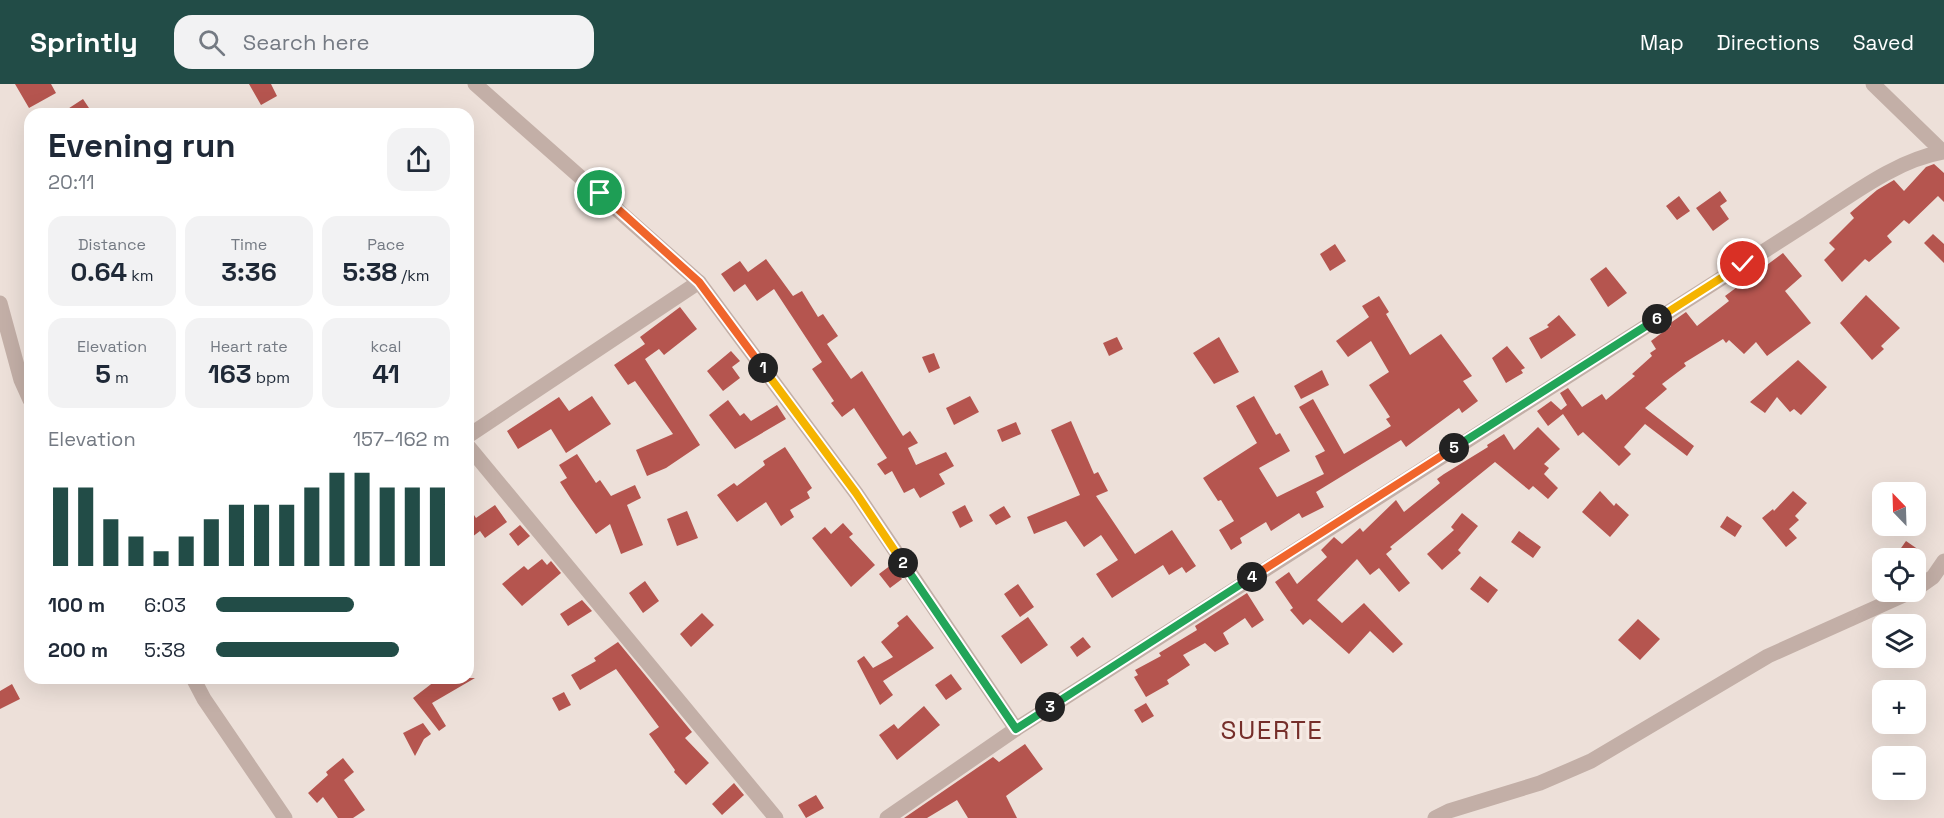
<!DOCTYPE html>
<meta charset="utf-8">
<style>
body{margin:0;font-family:"Space Grotesk",sans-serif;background:#f2f2f3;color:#1f2937;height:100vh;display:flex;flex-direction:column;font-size:22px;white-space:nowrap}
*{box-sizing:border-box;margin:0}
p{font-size:20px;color:#747a83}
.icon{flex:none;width:33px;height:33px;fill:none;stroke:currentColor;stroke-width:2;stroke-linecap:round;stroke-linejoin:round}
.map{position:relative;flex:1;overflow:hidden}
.drawer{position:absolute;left:24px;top:24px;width:450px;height:576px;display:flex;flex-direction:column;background:#fff;border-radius:18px;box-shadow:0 6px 24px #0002}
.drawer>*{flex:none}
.needle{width:39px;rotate:337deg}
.fabs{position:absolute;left:1872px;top:398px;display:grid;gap:12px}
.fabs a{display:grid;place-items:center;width:54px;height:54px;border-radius:12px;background:#fff;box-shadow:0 6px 24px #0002;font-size:30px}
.pin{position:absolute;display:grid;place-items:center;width:51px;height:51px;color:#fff;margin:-26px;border:3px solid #fff;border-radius:50%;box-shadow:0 2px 6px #0007}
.km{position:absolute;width:30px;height:30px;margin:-15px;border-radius:50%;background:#222;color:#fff;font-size:16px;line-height:30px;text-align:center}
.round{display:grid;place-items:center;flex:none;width:63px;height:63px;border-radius:18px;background:#f2f2f3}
.overview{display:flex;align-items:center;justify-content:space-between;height:102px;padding:0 24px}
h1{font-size:33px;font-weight:700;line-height:45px}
.stats{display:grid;grid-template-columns:repeat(3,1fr);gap:9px;height:102px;padding:6px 24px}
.stats div{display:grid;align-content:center;border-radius:15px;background:#f2f2f3;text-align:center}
.stats b{font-size:26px;font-weight:700}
.stats small{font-size:16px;font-weight:400}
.stats p{font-size:16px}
.chart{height:168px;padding:12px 24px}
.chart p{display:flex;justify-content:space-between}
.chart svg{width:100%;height:108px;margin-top:6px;stroke:#224c47;stroke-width:6}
ul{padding:0 24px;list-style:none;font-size:20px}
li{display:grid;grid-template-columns:96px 72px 1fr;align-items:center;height:45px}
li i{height:15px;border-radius:8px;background:#224c47}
header{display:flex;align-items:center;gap:36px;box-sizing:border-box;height:84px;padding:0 30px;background:#224c47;color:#fff}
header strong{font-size:28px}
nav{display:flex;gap:33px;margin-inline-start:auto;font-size:21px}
.search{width:420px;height:54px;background:#f2f2f3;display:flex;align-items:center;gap:15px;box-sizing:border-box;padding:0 21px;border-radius:18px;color:#747a83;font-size:22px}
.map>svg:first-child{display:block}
.building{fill:#b5554f}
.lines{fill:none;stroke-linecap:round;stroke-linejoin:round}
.minor{stroke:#c3afa7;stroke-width:15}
.tertiary{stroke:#c3afa7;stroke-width:15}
.split-1-casing{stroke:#fff;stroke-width:12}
.split-2-casing{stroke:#fff;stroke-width:12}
.split-3-casing{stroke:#fff;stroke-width:12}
.split-4-casing{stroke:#fff;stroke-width:12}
.split-5-casing{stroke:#fff;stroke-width:12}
.split-6-casing{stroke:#fff;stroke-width:12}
.split-7-casing{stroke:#fff;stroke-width:12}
.split-1{stroke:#f0652b;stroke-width:8}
.split-2{stroke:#f5b400;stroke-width:8}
.split-3{stroke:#22a559;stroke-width:8}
.split-4{stroke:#22a559;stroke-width:8}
.split-5{stroke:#f0652b;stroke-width:8}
.split-6{stroke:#22a559;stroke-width:8}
.split-7{stroke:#f5b400;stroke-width:8}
.labels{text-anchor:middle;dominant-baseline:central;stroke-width:6;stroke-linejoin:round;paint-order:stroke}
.quarter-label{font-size:26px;letter-spacing:1.5px;fill:#752e2a;stroke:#f6ebe5}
</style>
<header>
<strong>Sprintly</strong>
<div class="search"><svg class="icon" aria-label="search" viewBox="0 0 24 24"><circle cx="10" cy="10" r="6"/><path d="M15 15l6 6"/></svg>Search here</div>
<nav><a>Map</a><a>Directions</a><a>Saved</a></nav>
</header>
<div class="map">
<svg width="1944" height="734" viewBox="0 0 1944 734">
<rect width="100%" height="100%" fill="#ede0d9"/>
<!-- building -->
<path class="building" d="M 15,0 L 51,0 L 56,9 L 29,24 Z
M 249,0 L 271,0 L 277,12 L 261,21 Z
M 83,15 L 93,30 L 60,30 Z
M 1934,80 L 1944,89 L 1944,118 L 1938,112 L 1909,140 L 1904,136 L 1887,152 L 1892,158 L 1869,178 L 1865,175 L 1842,198 L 1824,176 L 1835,165 L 1829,159 L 1854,134 L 1850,129 L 1877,106 L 1894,96 L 1904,107 L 1926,83 Z
M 1720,107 L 1727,117 L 1720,122 L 1729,135 L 1713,147 L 1696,124 Z
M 1679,112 L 1690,127 L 1677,136 L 1666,122 Z
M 1933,150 L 1944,160 L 1944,179 L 1924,159 Z
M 1335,160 L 1346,177 L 1330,187 L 1320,170 Z
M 1783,169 L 1802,192 L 1785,207 L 1811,239 L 1767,272 L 1756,258 L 1744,270 L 1729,256 L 1726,259 L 1723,255 L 1684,279 L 1686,282 L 1662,300 L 1667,305 L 1645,324 L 1694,362 L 1687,372 L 1645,340 L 1624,363 L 1631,370 L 1619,382 L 1583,348 L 1578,352 L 1563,330 L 1548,342 L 1537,327 L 1551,317 L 1561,326 L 1567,321 L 1560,309 L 1568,304 L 1582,323 L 1602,310 L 1606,316 L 1635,292 L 1632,290 L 1652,272 L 1650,269 L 1656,265 L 1651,257 L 1671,242 L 1669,240 L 1686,228 L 1697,242 L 1729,217 L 1725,212 Z
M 766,175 L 793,212 L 802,207 L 818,233 L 823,230 L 838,252 L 827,260 L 851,295 L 862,287 L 903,352 L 910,347 L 918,359 L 908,364 L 916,381 L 946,368 L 954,382 L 939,390 L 945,400 L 920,414 L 914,404 L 904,409 L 892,387 L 885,391 L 877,380 L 887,374 L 854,324 L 842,333 L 831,319 L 834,317 L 812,285 L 822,278 L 774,205 L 757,217 L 745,200 L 734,208 L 721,190 L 740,177 L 748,188 Z
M 1606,183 L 1627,209 L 1608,223 L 1590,195 Z
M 1866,211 L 1900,244 L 1881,262 L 1884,265 L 1872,276 L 1840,239 Z
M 1379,212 L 1389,228 L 1386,230 L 1410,271 L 1441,250 L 1472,292 L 1463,297 L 1478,317 L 1462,329 L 1459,324 L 1406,363 L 1401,356 L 1316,408 L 1324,423 L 1302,434 L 1299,429 L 1271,447 L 1266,438 L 1240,454 L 1242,459 L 1231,466 L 1219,446 L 1234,437 L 1221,416 L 1218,417 L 1203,394 L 1257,359 L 1236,322 L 1254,312 L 1276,351 L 1280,349 L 1290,367 L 1259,384 L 1277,413 L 1324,390 L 1315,372 L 1325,367 L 1299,323 L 1313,315 L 1344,370 L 1391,342 L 1386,335 L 1390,333 L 1369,301 L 1389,288 L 1371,257 L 1348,273 L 1336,257 L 1369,233 L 1362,222 Z
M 680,223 L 697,245 L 664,271 L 659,265 L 645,275 L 700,361 L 666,384 L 647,392 L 636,366 L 673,350 L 635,297 L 628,301 L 614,281 L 645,260 L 640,253 Z
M 1559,231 L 1576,251 L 1541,275 L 1529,254 L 1549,243 L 1547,241 Z
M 1117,253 L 1123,265 L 1109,272 L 1103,259 Z
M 1219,253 L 1239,288 L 1214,300 L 1193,269 Z
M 1507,262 L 1525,284 L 1521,286 L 1523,289 L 1506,299 L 1492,274 Z
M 731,267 L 740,277 L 732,283 L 740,294 L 723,307 L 707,287 Z
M 934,269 L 940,284 L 929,289 L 922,273 Z
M 1798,276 L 1827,303 L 1801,331 L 1794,325 L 1790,328 L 1777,313 L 1765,329 L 1750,318 Z
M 1322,286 L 1329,301 L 1301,315 L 1294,302 Z
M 592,312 L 611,340 L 566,369 L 551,345 L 518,365 L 507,347 L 559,313 L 569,327 Z
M 970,312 L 979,328 L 954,341 L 946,324 Z
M 728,316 L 740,332 L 744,329 L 751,337 L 777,321 L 786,335 L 735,365 L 709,331 Z
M 1071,337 L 1094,390 L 1098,388 L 1108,407 L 1096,412 L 1135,470 L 1172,446 L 1196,482 L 1186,489 L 1182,483 L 1169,491 L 1163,481 L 1112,514 L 1096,490 L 1118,476 L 1101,451 L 1084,463 L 1066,437 L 1034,450 L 1027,433 L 1080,411 L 1051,346 Z
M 1016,338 L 1021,350 L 1002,358 L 997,346 Z
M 1538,343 L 1560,365 L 1544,380 L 1549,384 L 1544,390 L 1558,404 L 1548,415 L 1533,402 L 1529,406 L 1495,378 L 1390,463 L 1392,465 L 1386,470 L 1410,499 L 1399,508 L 1379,484 L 1370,491 L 1357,475 L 1317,516 L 1342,539 L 1364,519 L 1403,560 L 1393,569 L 1370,547 L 1349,570 L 1310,535 L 1303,541 L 1290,526 L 1293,524 L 1275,498 L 1289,488 L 1297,500 L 1327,473 L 1321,466 L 1334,453 L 1342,460 L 1360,444 L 1363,448 L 1396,416 L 1404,428 L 1440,399 L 1437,395 L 1444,390 L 1488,363 L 1487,361 L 1504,350 L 1514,366 Z
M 785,363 L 812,404 L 807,408 L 810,414 L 790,426 L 794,433 L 781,442 L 766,418 L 737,438 L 717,411 L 734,399 L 737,402 L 765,381 L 763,377 Z
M 577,370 L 596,399 L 600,396 L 611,412 L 635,401 L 641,414 L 627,421 L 643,461 L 621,470 L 610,440 L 596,450 L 571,415 L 560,398 L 567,394 L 559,381 Z
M 1600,407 L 1614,422 L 1616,419 L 1629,431 L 1610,453 L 1582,428 Z
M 1793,407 L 1807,419 L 1795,432 L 1799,436 L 1789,445 L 1797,454 L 1786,463 L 1762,434 L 1773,425 L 1774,427 Z
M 495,421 L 507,438 L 485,454 L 480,447 L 468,456 L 468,422 L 476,434 Z
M 965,421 L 973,437 L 960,444 L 952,428 Z
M 1004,422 L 1011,433 L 996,441 L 989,431 Z
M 687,427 L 698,454 L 677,462 L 667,435 Z
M 1462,429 L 1478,442 L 1458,466 L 1461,469 L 1442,486 L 1427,470 L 1454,446 L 1451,443 Z
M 1727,432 L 1742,442 L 1735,453 L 1720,443 Z
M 843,439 L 853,450 L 849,453 L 875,481 L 851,503 L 812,454 L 825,443 L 831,450 Z
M 520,441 L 530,452 L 518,462 L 509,450 Z
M 1519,447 L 1541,463 L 1533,474 L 1511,458 Z
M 1906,457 L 1919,466 L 1913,474 L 1894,474 Z
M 542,475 L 547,481 L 551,477 L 561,489 L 522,522 L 502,500 L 524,482 L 528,486 Z
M 891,481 L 902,495 L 890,504 L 879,490 Z
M 1480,492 L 1498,506 L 1488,519 L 1470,505 Z
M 645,497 L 659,517 L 643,529 L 629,509 Z
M 1018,500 L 1034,523 L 1020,533 L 1004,510 Z
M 1247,509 L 1264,536 L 1252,544 L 1245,534 L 1223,549 L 1229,560 L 1215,568 L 1205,559 L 1183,571 L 1190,581 L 1167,596 L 1169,600 L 1146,613 L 1134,593 L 1138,591 L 1135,586 L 1161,572 L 1159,569 L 1197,546 L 1195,542 Z
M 582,516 L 592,527 L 568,542 L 560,530 Z
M 702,529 L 714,541 L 691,563 L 680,550 Z
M 907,531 L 934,564 L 883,597 L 893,611 L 880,621 L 857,577 L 864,572 L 873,584 L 893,573 L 881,558 L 899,542 L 897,539 Z
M 1028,533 L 1048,561 L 1021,580 L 1001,552 Z
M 1638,535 L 1660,555 L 1640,576 L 1618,556 Z
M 1083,553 L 1091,563 L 1077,573 L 1070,563 Z
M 618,558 L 692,648 L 685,654 L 709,679 L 686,701 L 674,688 L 675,686 L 649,650 L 659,643 L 616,585 L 580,606 L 571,591 L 596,577 L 594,574 Z
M 951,590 L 962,605 L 946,616 L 935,601 Z
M 439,594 L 475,594 L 432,619 L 446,642 L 439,647 L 413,614 Z
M 12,600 L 20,615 L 0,625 L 0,607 Z
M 564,608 L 571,621 L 559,627 L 552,614 Z
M 1146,619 L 1154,632 L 1142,639 L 1134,626 Z
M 924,622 L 940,641 L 897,676 L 879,651 L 894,640 L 898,645 Z
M 423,639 L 431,650 L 424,655 L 415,672 L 403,649 Z
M 1025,660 L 1043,685 L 1006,712 L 1017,734 L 968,734 L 957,716 L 927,734 L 904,734 L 993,673 L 999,678 Z
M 343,674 L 354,688 L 344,696 L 365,726 L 353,734 L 338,734 L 323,713 L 317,719 L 308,709 L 328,691 L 326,688 Z
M 734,699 L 744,711 L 722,731 L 712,720 Z
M 816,711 L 824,724 L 806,734 L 798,721 Z"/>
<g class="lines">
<!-- minor -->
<path class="minor" d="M 1873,0 L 1943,68
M 0,219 L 21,296 L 30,316
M 468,352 L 699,198
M 468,362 L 776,734
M 1916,505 L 1933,493 L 1944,477
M 193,594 L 204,615 L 285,734
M 1016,645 L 1808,139 C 1849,113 1895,76 1944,68
M 1435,734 L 1449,727 L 1540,699 L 1591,677 L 1768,572 L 1913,507"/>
<!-- tertiary -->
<path class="tertiary" d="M 475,0 L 699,198 L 856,409 L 1016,645 L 887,734"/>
</g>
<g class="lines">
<defs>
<path id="split-1" d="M 600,109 L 699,198 L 763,284"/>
<path id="split-2" d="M 763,284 L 856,409 L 903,479"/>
<path id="split-3" d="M 903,479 L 1016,645 L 1050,623"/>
<path id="split-4" d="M 1050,623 L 1252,493"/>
<path id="split-5" d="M 1252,493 L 1454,364"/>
<path id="split-6" d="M 1454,364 L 1657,235"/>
<path id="split-7" d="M 1657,235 L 1743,180"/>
</defs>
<!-- split-1 casing -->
<use href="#split-1" class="split-1-casing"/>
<!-- split-2 casing -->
<use href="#split-2" class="split-2-casing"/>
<!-- split-3 casing -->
<use href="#split-3" class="split-3-casing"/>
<!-- split-4 casing -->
<use href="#split-4" class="split-4-casing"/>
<!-- split-5 casing -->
<use href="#split-5" class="split-5-casing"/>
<!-- split-6 casing -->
<use href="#split-6" class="split-6-casing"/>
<!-- split-7 casing -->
<use href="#split-7" class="split-7-casing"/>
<!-- split-1 -->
<use href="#split-1" class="split-1"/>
<!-- split-2 -->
<use href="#split-2" class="split-2"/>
<!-- split-3 -->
<use href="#split-3" class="split-3"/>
<!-- split-4 -->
<use href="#split-4" class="split-4"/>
<!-- split-5 -->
<use href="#split-5" class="split-5"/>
<!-- split-6 -->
<use href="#split-6" class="split-6"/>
<!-- split-7 -->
<use href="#split-7" class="split-7"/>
</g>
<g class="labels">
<!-- quarter labels -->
<g class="quarter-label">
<text x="1272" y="646">SUERTE</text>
</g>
</g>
</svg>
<div class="fabs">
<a><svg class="needle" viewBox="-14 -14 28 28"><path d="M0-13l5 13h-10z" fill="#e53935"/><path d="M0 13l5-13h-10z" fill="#747a83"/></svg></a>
<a><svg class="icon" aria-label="locate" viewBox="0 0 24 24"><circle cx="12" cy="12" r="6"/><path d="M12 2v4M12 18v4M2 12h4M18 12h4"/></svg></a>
<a><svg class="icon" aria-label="layers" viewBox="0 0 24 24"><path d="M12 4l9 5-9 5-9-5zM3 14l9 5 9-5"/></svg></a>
<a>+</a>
<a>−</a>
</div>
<div class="pin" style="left:600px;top:109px;background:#1e9e55"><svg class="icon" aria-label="arrive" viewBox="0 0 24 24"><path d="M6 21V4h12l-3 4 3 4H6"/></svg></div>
<div class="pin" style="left:1743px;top:180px;background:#d93025"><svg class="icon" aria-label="check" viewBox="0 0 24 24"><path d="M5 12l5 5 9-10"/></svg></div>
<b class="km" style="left:763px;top:284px">1</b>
<b class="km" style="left:903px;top:479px">2</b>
<b class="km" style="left:1050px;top:623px">3</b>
<b class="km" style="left:1252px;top:493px">4</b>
<b class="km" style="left:1454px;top:364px">5</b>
<b class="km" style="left:1657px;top:235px">6</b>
<section class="drawer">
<div class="overview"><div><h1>Evening run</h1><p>20:11</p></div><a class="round"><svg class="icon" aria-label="share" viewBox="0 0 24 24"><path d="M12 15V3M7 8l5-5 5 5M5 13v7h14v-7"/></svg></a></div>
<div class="stats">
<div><p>Distance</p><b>0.64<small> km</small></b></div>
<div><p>Time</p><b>3:36</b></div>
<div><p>Pace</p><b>5:38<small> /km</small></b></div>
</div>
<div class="stats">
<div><p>Elevation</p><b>5<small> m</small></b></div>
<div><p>Heart rate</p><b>163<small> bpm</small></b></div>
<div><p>kcal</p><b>41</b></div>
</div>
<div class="chart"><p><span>Elevation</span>157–162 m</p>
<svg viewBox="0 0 160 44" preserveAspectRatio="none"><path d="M5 44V12M15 44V12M25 44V25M35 44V32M45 44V38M55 44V32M65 44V25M75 44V19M85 44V19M95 44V19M105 44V12M115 44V6M125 44V6M135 44V12M145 44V12M155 44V12"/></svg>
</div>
<ul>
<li><b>100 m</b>6:03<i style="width:59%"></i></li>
<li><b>200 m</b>5:38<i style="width:78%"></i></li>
</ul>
</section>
</div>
